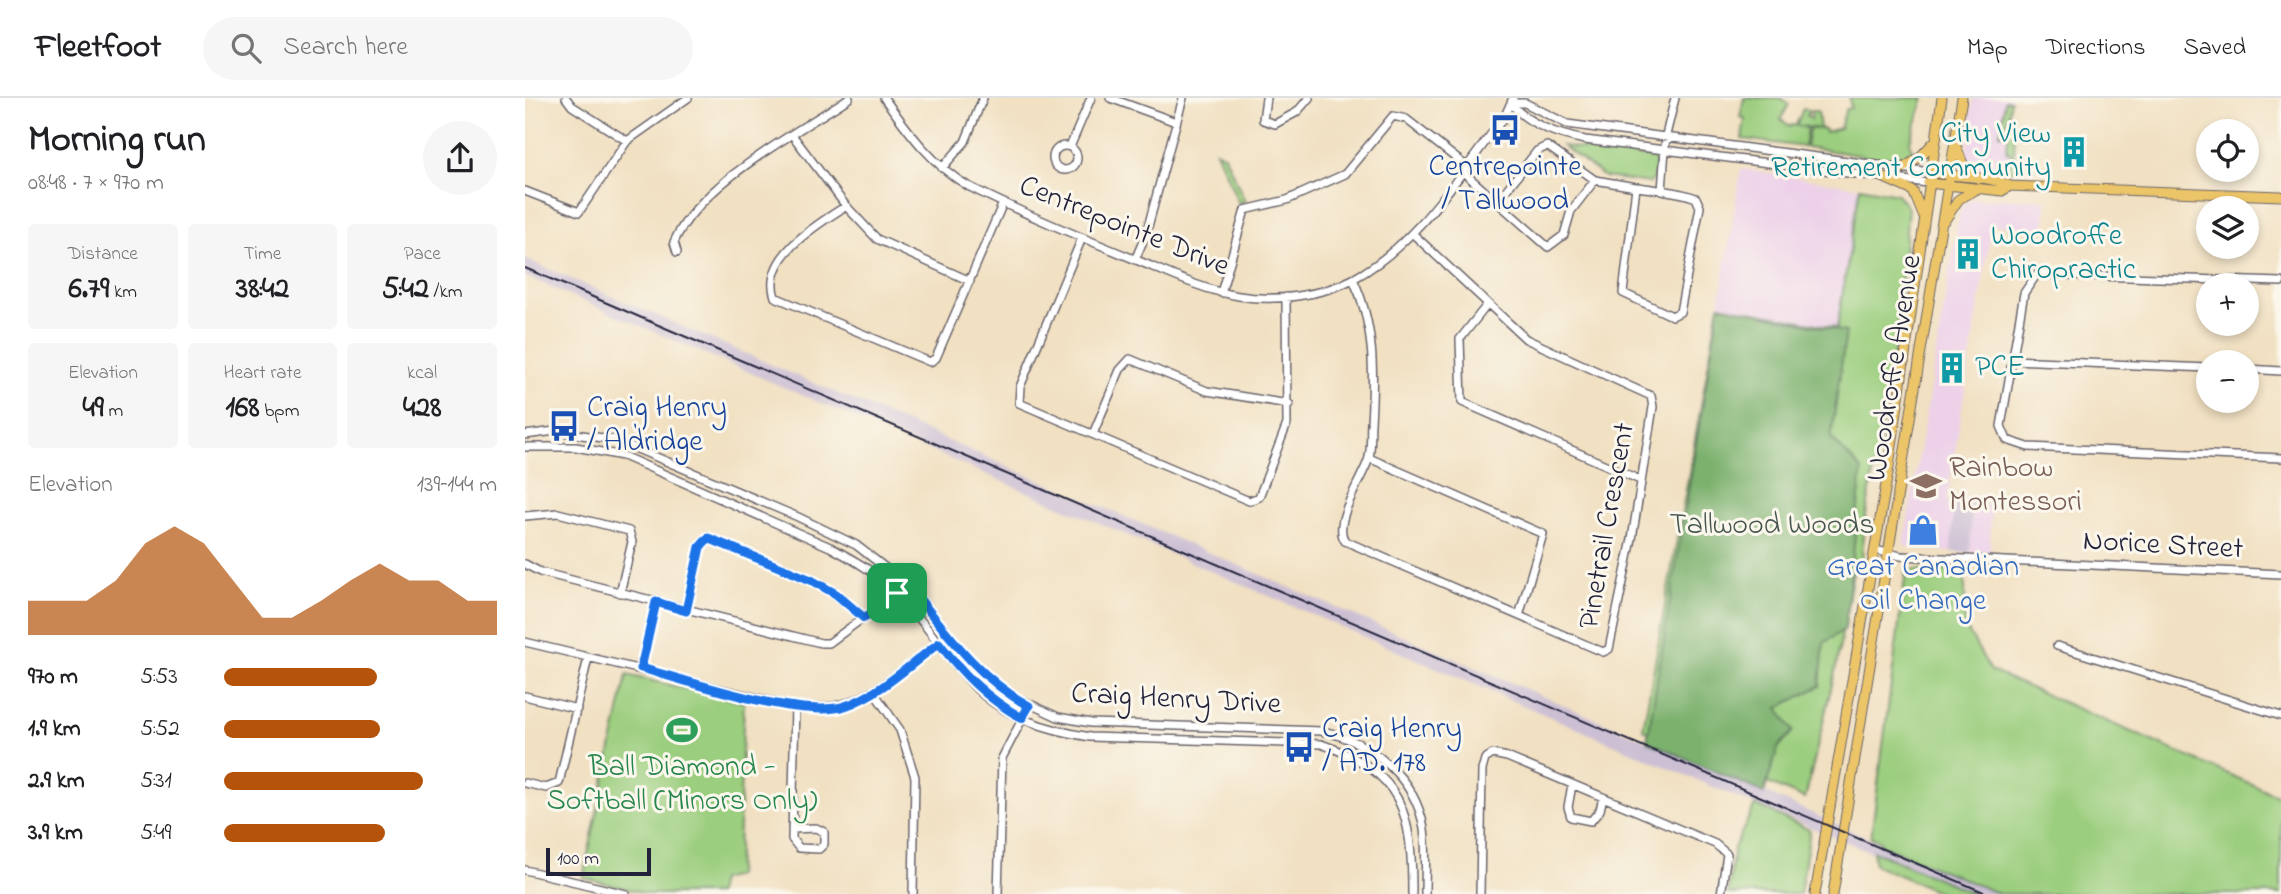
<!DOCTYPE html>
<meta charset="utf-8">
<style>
body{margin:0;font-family:"Indie Flower",sans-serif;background:#f6f6f6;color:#202124;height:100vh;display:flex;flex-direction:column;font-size:26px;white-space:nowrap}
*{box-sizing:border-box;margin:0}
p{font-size:23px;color:#757577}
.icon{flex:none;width:38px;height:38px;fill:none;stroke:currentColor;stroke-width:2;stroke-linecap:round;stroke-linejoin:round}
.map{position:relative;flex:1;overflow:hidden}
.panel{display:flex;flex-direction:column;background:#fff;width:525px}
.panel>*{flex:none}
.controls{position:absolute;left:1671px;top:21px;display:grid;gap:14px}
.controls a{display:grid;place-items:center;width:63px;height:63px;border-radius:50%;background:#fff;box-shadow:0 4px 10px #0003;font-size:35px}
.scale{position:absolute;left:21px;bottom:18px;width:105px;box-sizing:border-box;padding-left:7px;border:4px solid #22223b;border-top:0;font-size:19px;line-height:24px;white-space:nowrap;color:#22223b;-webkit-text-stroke:5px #fbf7ec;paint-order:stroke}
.pin{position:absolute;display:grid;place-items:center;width:60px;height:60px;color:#fff;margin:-30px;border-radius:14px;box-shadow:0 4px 10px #0006}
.round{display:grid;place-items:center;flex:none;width:74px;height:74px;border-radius:37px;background:#f6f6f6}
.overview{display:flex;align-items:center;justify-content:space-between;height:119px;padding:0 28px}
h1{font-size:38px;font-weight:700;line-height:52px}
.metrics{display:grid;grid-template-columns:repeat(3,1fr);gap:10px;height:119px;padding:7px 28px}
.metrics div{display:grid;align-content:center;border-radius:7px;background:#f6f6f6;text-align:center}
.metrics b{font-size:30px;font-weight:700}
.metrics small{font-size:19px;font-weight:400}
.metrics p{font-size:19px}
.chart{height:196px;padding:14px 28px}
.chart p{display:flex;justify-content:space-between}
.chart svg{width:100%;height:126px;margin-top:7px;fill:#b45309;opacity:.7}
ul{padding:0 28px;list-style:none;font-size:23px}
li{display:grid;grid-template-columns:112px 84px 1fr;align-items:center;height:52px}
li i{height:18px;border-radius:9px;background:#b45309}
header{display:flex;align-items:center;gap:42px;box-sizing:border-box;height:98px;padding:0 35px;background:#fff;border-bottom:2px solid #e0e0e0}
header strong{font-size:33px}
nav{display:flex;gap:38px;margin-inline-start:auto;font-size:24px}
.search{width:490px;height:63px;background:#f6f6f6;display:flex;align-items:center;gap:18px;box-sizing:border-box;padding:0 24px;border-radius:38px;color:#757577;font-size:26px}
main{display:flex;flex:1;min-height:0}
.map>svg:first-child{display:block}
.built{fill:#edd1e9}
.industrial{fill:#ccbfd4}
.green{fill:#9bce7e;stroke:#5e785c;stroke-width:2}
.forest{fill:#7cb16d;stroke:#4f6a54;stroke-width:2}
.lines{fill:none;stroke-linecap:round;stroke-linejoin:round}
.minor-casing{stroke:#6a646a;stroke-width:10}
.major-casing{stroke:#6a646a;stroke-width:11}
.minor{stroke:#fff;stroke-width:7}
.major{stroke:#edc569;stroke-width:9}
.rail{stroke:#22223b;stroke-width:2}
.route-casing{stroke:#fff;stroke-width:14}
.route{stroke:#1a73e8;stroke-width:9}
.labels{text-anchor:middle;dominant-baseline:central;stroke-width:6;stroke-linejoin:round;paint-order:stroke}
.culture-label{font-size:30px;fill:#0d838f;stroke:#fbf7ec;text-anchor:start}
.transit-label{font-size:30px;fill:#164399;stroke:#fbf7ec;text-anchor:start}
.street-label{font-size:30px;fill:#22223b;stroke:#fbf7ec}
.education-label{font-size:30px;fill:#785e54;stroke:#fbf7ec;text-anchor:start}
.park-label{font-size:30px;fill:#46564f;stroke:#fbf7ec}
.shop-label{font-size:30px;fill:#366cbe;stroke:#fbf7ec}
.leisure-label{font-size:30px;fill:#27864d;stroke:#fbf7ec}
</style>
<header>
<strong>Fleetfoot</strong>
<div class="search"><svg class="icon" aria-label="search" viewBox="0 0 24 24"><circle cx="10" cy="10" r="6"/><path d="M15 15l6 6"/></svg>Search here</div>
<nav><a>Map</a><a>Directions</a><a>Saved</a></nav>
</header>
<main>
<section class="panel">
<div class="overview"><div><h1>Morning run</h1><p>08:48 · 7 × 970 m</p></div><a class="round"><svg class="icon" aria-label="share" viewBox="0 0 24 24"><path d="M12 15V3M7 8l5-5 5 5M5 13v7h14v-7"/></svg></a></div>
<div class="metrics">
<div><p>Distance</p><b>6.79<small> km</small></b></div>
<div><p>Time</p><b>38:42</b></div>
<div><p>Pace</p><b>5:42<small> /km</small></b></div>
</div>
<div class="metrics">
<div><p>Elevation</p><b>49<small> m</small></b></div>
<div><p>Heart rate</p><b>168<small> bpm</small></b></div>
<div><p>kcal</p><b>428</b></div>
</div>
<div class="chart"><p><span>Elevation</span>139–144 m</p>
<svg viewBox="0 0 160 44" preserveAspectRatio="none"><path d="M0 44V32L10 32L20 32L30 25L40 12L50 6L60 12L70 25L80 38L90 38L100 32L110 25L120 19L130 25L140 25L150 32L160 32V44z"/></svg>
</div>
<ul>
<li><b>970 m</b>5:53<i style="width:56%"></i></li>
<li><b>1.9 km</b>5:52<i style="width:57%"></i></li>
<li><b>2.9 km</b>5:31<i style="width:73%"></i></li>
<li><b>3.9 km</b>5:49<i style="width:59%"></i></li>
</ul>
</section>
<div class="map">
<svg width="1756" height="796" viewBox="0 0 1756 796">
<rect width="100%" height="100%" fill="#fbf7ec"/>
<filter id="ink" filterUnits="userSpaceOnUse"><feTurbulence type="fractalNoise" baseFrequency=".0143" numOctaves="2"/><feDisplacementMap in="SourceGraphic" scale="14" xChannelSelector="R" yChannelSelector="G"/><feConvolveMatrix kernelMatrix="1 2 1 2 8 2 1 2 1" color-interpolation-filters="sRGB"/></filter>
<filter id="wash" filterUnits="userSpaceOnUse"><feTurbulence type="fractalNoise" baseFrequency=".00686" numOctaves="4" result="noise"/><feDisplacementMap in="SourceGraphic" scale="28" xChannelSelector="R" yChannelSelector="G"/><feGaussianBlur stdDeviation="1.57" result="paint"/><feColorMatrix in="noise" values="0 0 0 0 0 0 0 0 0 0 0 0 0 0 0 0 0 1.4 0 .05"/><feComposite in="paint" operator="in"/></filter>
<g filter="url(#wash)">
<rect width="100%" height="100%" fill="#f1e0c1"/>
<!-- built -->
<path class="built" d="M 1448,0 L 1486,0 L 1481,30 L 1487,31 L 1488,73 L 1449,70 L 1440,62 Z
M 1216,71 L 1335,89 L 1312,230 L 1194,207 Z
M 1449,101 L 1521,101 L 1520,131 L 1467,127 L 1422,403 L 1429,404 L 1426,454 L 1382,449 L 1379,445 L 1434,118 L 1439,106 Z
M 1447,405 L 1466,407 L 1465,456 L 1445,455 Z"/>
<!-- industrial -->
<path class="industrial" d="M 0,161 L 1122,643 L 1472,796 L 1450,796 L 1230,707 L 0,178 Z
M 1429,404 L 1447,405 L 1445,455 L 1426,454 Z"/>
<!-- green -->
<path class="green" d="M 1219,0 L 1255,0 L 1264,6 L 1256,21 L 1265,29 L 1267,27 L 1282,30 L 1279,49 L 1217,41 L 1220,20 L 1215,19 Z
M 1324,0 L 1399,0 L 1385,44 L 1388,58 L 1372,63 L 1281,49 L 1284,31 L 1299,31 L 1300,34 L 1315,30 L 1321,11 L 1326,10 Z
M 1480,2 L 1486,3 L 1481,30 L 1490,32 L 1489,62 L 1494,65 L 1493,73 L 1482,72 L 1486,55 L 1481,53 L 1484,36 L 1475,35 Z
M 1278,11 L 1285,12 L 1282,18 L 1286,21 L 1287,13 L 1293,13 L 1295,31 L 1271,27 Z
M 1038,48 L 1128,60 L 1131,64 L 1129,81 L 1125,85 L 1079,79 Z
M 691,53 L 700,58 L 720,103 L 714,106 Z
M 1335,89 L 1372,96 L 1383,110 L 1371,242 L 1338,434 L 1337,472 L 1337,475 L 1328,474 L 1311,569 L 1280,701 L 1118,631 L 1194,207 L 1312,230 Z
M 1440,471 L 1440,528 L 1466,573 L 1756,699 L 1756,796 L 1474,796 L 1355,746 L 1356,743 L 1346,739 L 1381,472 Z
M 102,577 L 219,604 L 212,778 L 195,782 L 192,796 L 124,796 L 58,780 Z
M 1230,707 L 1285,732 L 1275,796 L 1203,796 L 1209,750 Z
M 1348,753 L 1450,796 L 1419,796 L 1350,767 Z"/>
<!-- forest -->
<path class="forest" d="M 1194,207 L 1321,234 L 1306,340 L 1337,372 L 1320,531 L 1299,545 L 1295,588 L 1253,610 L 1268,633 L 1253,650 L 1239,695 L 1122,643 Z"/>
</g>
<g filter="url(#ink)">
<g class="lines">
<defs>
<path id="minor" d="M 41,0 L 47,8 L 102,43
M 359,0 C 383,33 407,67 443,88 C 497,115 553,138 609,161 C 643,175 677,192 714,198 C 749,204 796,198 828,181 C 893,146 935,75 980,18 L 988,0
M 585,0 L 651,24
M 741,0 L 738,22 L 750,26 L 772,14 L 784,0
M 986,5 C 1001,26 1034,37 1060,42 L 1403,85
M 986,5 L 1000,5 L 1042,26 L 1405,74
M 268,38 L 321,108 L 352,141 L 445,183
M528 60a12 12 0 1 1 24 0a12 12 0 1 1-24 0Z
M 545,49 L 566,0
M 417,70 L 440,44 L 458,0
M 937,73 L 1023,149 L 1039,137 L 1046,113 L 1070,82
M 0,93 L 54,114 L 102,43 L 163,0
M 1137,93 L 1141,37 L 1150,0
M 971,105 L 1012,53 L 1022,48 L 1070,82 L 1111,89 L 1113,89 C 1132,92 1154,93 1171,100 L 1175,109 L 1155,214 L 1147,218 L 1098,195 L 1111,89
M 321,108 C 293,126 236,159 250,199 L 405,264 L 411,260 L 478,105
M 557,140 L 495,289 L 494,305 L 724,403 L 734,399 L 762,326 L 761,199
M 152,154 L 149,144 C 175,85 270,36 324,0
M 610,162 L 621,136 L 658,0
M 828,181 C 850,227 849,275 846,325 C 845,337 847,351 843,363 C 836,382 807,426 820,443 L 1078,554 L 1084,551 L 1107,441 L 1128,309 L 1126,298 L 1001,241 L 887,135
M 1756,184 L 1512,176 L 1499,195 L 1476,328 L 1482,342 L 1503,349 L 1756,360
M 696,195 L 720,112 L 762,102 L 820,76 L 868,18 L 881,21 L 941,68
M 962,207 L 935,241 L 937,304 L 1115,382
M 1487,262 L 1684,270
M 1722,271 L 1756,273
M 568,336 L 595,272 L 605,261 L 682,293 L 764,306
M 0,337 L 30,333 L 91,342 L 273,419 L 331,447 L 385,489 L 448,567 L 477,593 L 533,619 L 566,625 L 796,633 C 845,642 891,680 899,731 C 902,753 900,774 900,796
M 0,349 L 51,349 L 98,358 L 305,449 C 329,462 352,475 371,494 C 400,523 421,559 450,589 C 480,620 524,632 565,639 L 796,646 C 879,674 887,715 887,796
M 844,360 L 1018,436 L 994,518
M 0,418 L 33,415 L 104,433 L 107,444 L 95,495
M 1350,452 L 1376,458 L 1756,476
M 0,466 L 15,474 L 296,545 L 304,545 L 368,498 L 385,489
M 161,513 L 175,449 L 183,440 L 286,482 L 311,496 L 339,520
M 0,544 L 266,608 C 337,620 370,574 424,538
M 1532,548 L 1756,618
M 116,570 L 131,504
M 348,593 L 375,632 L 390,679 L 388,796
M 0,598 L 52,611
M 0,685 L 21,690 L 34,685 L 63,560
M 1047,687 L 1043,709 L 1046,719 L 1066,723 L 1075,712 L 1078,699
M 267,731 L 291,730 L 299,734 L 299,746 L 294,751 L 274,750 L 267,741 L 270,608
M 0,772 L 101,796
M 473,796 L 477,660 L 504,608
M 955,796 L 957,672 L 960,661 L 968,656 L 982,659 L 1190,746 L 1202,756 L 1196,796"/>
<path id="major" d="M 1431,48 L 1440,71 L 1454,81
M 1378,70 L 1394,60 L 1409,44
M 1405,74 C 1428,80 1467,77 1485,88 L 1756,98
M 1355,78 L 1388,93 L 1398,117
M 1403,85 L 1477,93 L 1485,88
M 1420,122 L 1434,101 L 1449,93
M 1290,796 L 1364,369 L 1417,0
M 1308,796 L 1437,0"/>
</defs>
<!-- minor casing -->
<use href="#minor" class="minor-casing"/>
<!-- major casing -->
<use href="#major" class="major-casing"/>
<!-- minor -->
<use href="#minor" class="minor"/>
<!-- major -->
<use href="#major" class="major"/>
<!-- rail -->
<path class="rail" d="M 0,170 L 1463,796"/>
</g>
</g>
<g class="lines" filter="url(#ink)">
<defs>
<path id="route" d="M 183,440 L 286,482 L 311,496 L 339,520 L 385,489 C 421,534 453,580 504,608 L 497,620 C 461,600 439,577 414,545 C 386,566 354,597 320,608 C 277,622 163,583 116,570 L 131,504 L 161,513 L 175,449 Z"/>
</defs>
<!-- route casing -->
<use href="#route" class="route-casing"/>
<!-- route -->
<use href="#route" class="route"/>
</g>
<!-- icons -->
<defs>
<symbol id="bus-bare" viewBox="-9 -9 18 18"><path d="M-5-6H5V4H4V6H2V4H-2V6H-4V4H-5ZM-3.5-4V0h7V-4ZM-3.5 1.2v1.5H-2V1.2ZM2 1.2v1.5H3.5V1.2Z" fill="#1a4fb4" stroke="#fbf7ec" stroke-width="2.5" paint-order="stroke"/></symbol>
<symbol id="building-bare" viewBox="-9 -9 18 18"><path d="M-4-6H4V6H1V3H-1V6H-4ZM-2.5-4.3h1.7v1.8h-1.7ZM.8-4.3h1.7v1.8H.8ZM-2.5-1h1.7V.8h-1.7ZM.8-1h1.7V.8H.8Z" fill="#0f9aa8" stroke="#fbf7ec" stroke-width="2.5" paint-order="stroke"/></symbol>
<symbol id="school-bare" viewBox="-9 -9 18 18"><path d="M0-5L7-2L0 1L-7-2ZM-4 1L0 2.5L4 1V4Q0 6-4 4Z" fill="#8d6e63" stroke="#fbf7ec" stroke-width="2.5" paint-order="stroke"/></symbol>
<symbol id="shop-bare" viewBox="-9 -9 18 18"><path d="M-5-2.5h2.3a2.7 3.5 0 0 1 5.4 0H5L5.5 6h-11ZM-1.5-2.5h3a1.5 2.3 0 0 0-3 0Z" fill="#3f7fe0" stroke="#fbf7ec" stroke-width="2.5" paint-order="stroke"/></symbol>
<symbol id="stadium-bare" viewBox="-9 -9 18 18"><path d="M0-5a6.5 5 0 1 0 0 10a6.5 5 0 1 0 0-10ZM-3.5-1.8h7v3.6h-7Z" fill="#2e9e5b" stroke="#fbf7ec" stroke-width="2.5" paint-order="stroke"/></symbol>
</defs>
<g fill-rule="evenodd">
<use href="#bus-bare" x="958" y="10" width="44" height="44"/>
<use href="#building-bare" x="1527" y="32" width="44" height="44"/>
<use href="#building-bare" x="1421" y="134" width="44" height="44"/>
<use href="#building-bare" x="1405" y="248" width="44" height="44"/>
<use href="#bus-bare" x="17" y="306" width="44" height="44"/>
<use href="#school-bare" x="1379" y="366" width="44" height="44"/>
<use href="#shop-bare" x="1376" y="410" width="44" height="44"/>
<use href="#stadium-bare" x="135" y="610" width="44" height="44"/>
<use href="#bus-bare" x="752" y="627" width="44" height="44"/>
</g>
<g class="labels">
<!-- culture labels -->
<g class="culture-label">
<text x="1526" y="37" text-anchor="end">City View<tspan x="1526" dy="34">Retirement Community</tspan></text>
<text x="1466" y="139">Woodroffe<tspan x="1466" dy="34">Chiropractic</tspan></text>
<text x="1450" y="270">PCE</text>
</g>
<!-- transit labels -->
<g class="transit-label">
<text x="980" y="70" text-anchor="middle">Centrepointe<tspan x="980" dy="34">/ Tallwood</tspan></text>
<text x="62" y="311">Craig Henry<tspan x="62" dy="34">/ Aldridge</tspan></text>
<text x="797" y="632">Craig Henry<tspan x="797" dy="34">/ AD. 178</tspan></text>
</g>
<!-- street labels -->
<g class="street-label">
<text transform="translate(599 129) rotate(22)">Centrepointe Drive</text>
<text transform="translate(1370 270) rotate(-81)">Woodroffe Avenue</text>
<text transform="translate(1083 428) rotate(-80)">Pinetrail Crescent</text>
<text transform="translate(1638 448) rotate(3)">Norice Street</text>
<text transform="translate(651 602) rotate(3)">Craig Henry Drive</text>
</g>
<!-- education labels -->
<g class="education-label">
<text x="1424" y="371">Rainbow<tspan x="1424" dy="34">Montessori</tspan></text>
</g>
<!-- park labels -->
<g class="park-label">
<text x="1247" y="428">Tallwood Woods</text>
</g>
<!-- shop labels -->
<g class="shop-label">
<text x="1398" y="470">Great Canadian<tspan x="1398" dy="34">Oil Change</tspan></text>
</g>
<!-- leisure labels -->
<g class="leisure-label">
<text x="157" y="670">Ball Diamond -<tspan x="157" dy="34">Softball (Minors Only)</tspan></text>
</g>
</g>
</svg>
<div class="controls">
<a><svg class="icon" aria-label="locate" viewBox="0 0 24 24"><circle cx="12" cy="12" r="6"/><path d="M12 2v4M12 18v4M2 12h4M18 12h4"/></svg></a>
<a><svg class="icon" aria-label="layers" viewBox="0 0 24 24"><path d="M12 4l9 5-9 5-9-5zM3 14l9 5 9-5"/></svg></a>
<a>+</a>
<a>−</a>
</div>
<div class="scale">100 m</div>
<div class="pin" style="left:372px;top:495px;background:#1e9e55"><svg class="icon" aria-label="arrive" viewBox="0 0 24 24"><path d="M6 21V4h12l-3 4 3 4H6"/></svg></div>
</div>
</main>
